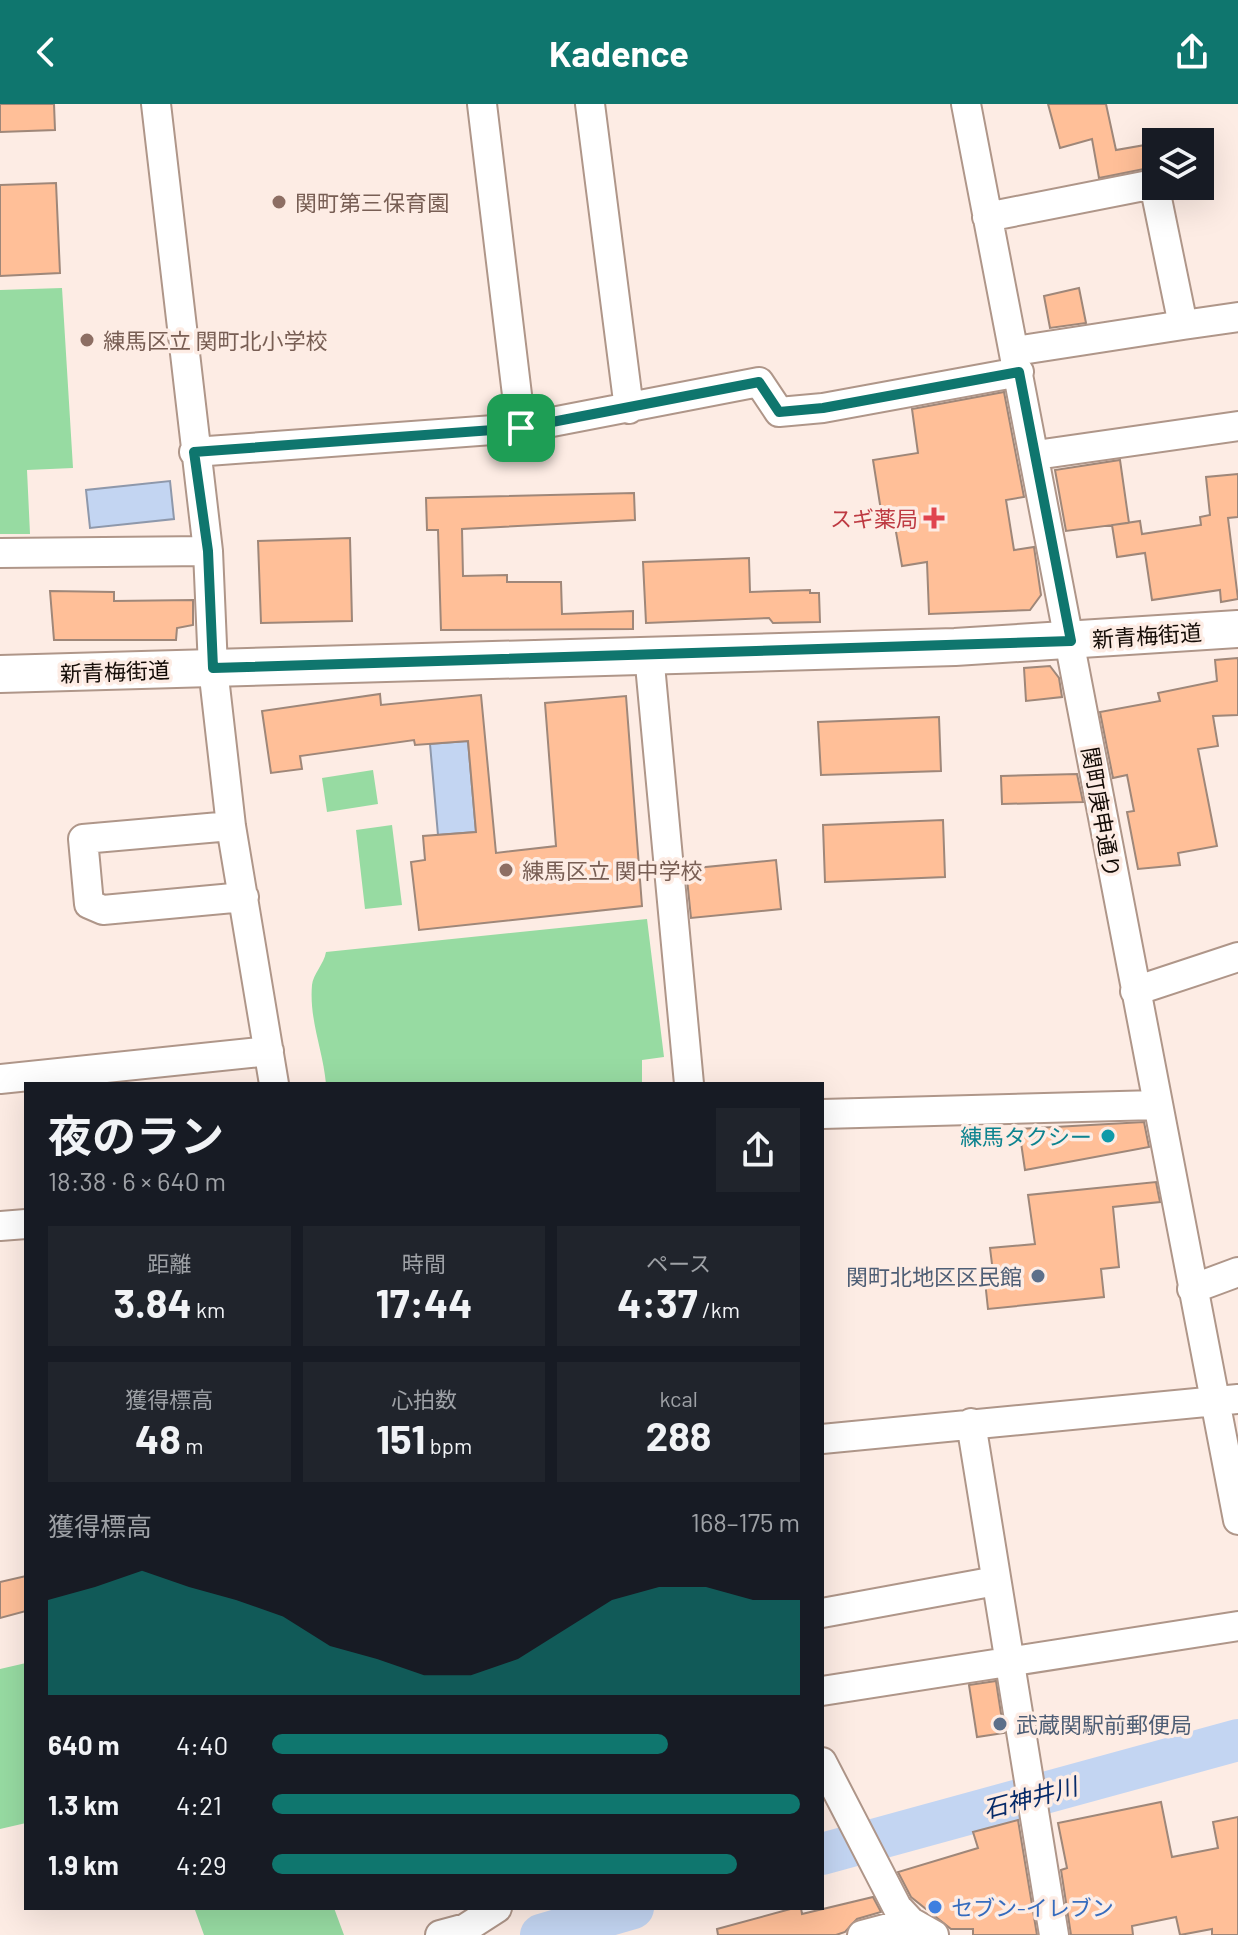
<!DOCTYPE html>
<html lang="ja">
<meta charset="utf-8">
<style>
body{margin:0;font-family:Barlow,"Noto Sans JP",sans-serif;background:#20242c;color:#f1f3f6;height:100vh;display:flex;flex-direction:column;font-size:30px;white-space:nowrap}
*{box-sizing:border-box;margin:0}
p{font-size:26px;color:#9ea1a6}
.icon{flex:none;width:44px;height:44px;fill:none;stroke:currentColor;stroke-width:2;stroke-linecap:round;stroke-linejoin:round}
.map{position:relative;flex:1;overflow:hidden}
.details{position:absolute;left:24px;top:978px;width:800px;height:828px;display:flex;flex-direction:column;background:#171b24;border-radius:0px;box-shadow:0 8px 32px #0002}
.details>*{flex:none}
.controls{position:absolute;left:1142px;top:24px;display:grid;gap:16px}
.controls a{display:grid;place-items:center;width:72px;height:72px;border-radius:0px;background:#171b24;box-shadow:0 8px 32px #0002;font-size:40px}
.pin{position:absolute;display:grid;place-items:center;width:68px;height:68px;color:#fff;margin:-34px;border-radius:16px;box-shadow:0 4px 12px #0006}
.round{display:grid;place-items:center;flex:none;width:84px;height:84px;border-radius:0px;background:#20242c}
.summary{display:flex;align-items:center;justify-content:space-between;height:136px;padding:0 24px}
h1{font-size:44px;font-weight:700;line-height:60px}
.stats{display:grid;grid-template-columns:repeat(3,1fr);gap:12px;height:136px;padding:8px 24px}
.stats div{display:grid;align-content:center;border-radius:0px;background:#20242c;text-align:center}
.stats b{font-size:40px;font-weight:700}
.stats small{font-size:22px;font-weight:400}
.stats p{font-size:22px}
.chart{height:224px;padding:16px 24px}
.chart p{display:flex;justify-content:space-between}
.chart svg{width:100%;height:144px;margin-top:8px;fill:#0f766e;opacity:.7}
ul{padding:0 24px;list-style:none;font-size:26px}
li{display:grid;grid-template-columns:128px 96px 1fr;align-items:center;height:60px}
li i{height:20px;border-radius:10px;background:#0f766e}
header{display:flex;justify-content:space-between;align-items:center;height:104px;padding:0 24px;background:#0f766e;color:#fff;font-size:36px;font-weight:700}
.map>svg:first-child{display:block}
.green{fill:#97dba2}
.water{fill:#c3d5f2;stroke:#8e98ab;stroke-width:2}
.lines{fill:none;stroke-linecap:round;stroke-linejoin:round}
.river{stroke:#c3d5f2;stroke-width:42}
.building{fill:#ffbf98;stroke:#9f8779;stroke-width:2}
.minor-casing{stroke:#af9689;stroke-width:32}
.major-casing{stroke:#af9689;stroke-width:40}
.minor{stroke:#fff;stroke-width:28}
.major{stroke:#fff;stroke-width:36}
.route-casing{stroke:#fff;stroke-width:16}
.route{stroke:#0f766e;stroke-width:10}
.education-dot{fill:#8d6e63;stroke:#fdece4;stroke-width:3}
.health-dot{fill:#e0444e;stroke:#fdece4;stroke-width:3}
.culture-dot{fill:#0f9aa8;stroke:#fdece4;stroke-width:3}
.service-dot{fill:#5c6f8a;stroke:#fdece4;stroke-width:3}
.shop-dot{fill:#3f7fe0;stroke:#fdece4;stroke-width:3}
.labels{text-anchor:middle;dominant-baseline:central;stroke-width:7;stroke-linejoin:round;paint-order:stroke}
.education-label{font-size:22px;fill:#785e54;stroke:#fdece4;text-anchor:start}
.health-label{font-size:22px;fill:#be3a42;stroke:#fdece4;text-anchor:end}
.street-label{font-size:22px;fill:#130b06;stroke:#fdece4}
.culture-label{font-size:22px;fill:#0d838f;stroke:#fdece4;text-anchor:end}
.service-label{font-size:22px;fill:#4e5e75;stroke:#fdece4;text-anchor:end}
.shop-label{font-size:22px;fill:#366cbe;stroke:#fdece4;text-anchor:start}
.water-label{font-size:24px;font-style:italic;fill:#082b69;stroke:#fdece4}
</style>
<header><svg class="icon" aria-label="back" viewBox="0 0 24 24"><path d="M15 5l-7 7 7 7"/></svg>Kadence<svg class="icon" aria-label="share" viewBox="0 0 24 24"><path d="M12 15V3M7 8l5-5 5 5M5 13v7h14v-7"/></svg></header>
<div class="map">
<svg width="1238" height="1831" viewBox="0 0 1238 1831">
<rect width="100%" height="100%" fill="#fdece4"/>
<!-- green -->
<path class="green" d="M 62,184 L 73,364 L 27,366 L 30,430 L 0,430 L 0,186 Z
M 373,666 L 378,700 L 327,708 L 322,674 Z
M 392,721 L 402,801 L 365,805 L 356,726 Z
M 647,815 L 664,953 L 642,956 L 642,980 L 326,980 C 323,946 309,916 312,881 C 313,870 324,860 326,848 Z
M 26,1559 L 26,1719 L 0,1725 L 0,1565 Z
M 199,1804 L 334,1804 L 344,1831 L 204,1831 L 195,1806 Z"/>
<!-- water -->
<path class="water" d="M 170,377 L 174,415 L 90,424 L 86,386 Z
M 468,637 L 476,728 L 438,731 L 430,640 Z"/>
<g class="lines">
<!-- river -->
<path class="river" d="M 822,1750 L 1238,1636
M 541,1831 L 633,1804"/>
</g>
<!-- building -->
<path class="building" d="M 0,0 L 54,0 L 55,26 L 0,28 Z
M 1048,0 L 1106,0 L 1116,46 L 1145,41 L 1149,64 L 1099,74 L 1092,35 L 1060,44 Z
M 56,79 L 60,169 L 0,172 L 0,81 Z
M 1079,184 L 1086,219 L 1050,224 L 1044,192 Z
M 1004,288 L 1024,393 L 1006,396 L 1014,446 L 1034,443 L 1041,491 L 1030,506 L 929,510 L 927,458 L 902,462 L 893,411 L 882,413 L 873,356 L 918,349 L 912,305 Z
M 1120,356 L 1129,419 L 1066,427 L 1055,366 Z
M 1238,370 L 1238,413 L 1228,414 L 1238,495 L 1221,498 L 1220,486 L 1152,496 L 1145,449 L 1117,453 L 1112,421 L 1140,417 L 1142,430 L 1201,421 L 1200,413 L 1210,411 L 1206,373 Z
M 634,389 L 635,416 L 462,425 L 463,472 L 507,471 L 507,478 L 561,478 L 562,510 L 633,507 L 633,525 L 441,526 L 438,426 L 427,426 L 426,394 Z
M 350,434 L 352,517 L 261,519 L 258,437 Z
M 749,454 L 750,488 L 810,486 L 810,489 L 819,489 L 820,518 L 773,519 L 769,514 L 646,519 L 643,458 Z
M 50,487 L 114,488 L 114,497 L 193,496 L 193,521 L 177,524 L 176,536 L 54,536 Z
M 1238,554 L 1238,611 L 1213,612 L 1218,642 L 1198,645 L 1217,742 L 1178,749 L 1180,761 L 1138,765 L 1127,708 L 1134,707 L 1127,671 L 1113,674 L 1100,608 L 1160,597 L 1158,589 L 1217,577 L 1215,556 Z
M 1050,562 L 1059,574 L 1062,593 L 1026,597 L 1024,564 Z
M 380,590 L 381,601 L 481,591 L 496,749 L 556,742 L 545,599 L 626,592 L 642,802 L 419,826 L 411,758 L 425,756 L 423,732 L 476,728 L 468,637 L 415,641 L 414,636 L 300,652 L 302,665 L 271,669 L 262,607 Z
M 939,613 L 941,667 L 821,671 L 818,618 Z
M 1077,670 L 1083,698 L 1002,700 L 1001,672 Z
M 943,716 L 945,773 L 825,778 L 823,721 Z
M 776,756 L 781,805 L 691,814 L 686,765 Z
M 1144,1018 L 1149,1043 L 1025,1066 L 1019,1025 Z
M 1156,1078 L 1160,1098 L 1113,1103 L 1119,1163 L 1101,1165 L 1104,1193 L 988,1205 L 985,1177 L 994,1176 L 990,1144 L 1035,1140 L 1028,1091 Z
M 26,1472 L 26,1507 L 0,1514 L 0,1478 Z
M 996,1577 L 1004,1629 L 977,1633 L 969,1581 Z
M 1161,1698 L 1172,1753 L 1218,1744 L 1213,1718 L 1238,1713 L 1238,1831 L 1212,1831 L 1212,1825 L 1180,1831 L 1176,1813 L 1132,1822 L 1133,1831 L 1071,1831 L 1061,1766 L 1067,1764 L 1058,1719 Z
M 1018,1716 L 1037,1831 L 973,1831 L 973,1825 L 951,1825 L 911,1793 L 898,1768 L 978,1744 L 973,1728 Z
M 873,1793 L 881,1808 L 857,1815 L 845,1828 L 836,1831 L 718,1831 L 717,1825 L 794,1804 L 801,1804 L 802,1810 Z"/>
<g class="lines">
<defs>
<path id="minor" d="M 156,0 L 208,447 L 213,564 L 231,722 L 274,980
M 482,0 L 521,324
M 590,0 L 629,305
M 966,0 L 1238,1416
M 987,113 L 1154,80 L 1183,221 L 1238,213
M 1015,247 L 1183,221
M 194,348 L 521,324 L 759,278 L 779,308 L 823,304 L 1019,268
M 1036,351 L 1238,322
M 0,449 L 208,447
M 649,550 L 689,980
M 231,722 L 83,735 L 89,800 L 103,806 L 244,793
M 1135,887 L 1238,853
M 0,975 L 269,947
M 822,1010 L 1157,1001
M 0,1122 L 26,1120
M 1192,1185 L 1238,1168
M 971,1319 L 1054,1831
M 822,1335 L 1238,1295
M 822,1509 L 996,1477
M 822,1587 L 1238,1522
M 822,1658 L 897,1803 L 911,1818 L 934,1831
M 440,1831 L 466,1824 L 497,1804
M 862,1831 L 911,1818"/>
<path id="major" d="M 0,570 L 955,543 L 1238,525"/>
</defs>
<!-- minor casing -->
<use href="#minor" class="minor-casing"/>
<!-- major casing -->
<use href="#major" class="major-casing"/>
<!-- minor -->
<use href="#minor" class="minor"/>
<!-- major -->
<use href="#major" class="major"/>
</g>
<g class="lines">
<defs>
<path id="route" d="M 1019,268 L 1071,537 L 213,564 L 208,447 L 194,348 L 521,324 L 759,278 L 779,308 L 823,304 Z"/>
</defs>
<!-- route casing -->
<use href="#route" class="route-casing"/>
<!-- route -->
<use href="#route" class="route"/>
</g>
<!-- markers -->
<g class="education-dot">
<circle cx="279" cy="98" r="8"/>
<circle cx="87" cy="236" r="8"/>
<circle cx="506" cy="766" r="8"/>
</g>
<path class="health-dot" d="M930 402h8v8h8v8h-8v8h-8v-8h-8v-8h8z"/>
<circle class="culture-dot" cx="1108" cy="1032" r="8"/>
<g class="service-dot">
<circle cx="1038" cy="1172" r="8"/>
<circle cx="1000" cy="1620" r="8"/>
</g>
<circle class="shop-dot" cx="935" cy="1803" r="8"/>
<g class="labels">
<!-- education labels -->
<g class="education-label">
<text x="295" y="98">関町第三保育園</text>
<text x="103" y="236">練馬区立 関町北小学校</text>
<text x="522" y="766">練馬区立 関中学校</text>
</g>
<!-- health labels -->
<g class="health-label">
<text x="918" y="414">スギ薬局</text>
</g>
<!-- street labels -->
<g class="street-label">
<text transform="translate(1147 531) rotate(-4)">新青梅街道</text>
<text transform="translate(115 567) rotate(-2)">新青梅街道</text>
<text transform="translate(1102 708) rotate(80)">関町庚申通り</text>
</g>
<!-- culture labels -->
<g class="culture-label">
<text x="1092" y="1032">練馬タクシー</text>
</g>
<!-- service labels -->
<g class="service-label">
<text x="1022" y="1172">関町北地区区民館</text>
<text x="1016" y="1620" text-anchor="start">武蔵関駅前郵便局</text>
</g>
<!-- shop labels -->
<g class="shop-label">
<text x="951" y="1803">セブン-イレブン</text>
</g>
<!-- water labels -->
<g class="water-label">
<text transform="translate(1030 1693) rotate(-15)">石神井川</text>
</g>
</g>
</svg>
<div class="controls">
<a><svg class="icon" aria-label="layers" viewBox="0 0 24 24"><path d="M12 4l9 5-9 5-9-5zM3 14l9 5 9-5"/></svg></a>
</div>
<div class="pin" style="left:521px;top:324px;background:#1e9e55"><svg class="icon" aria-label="arrive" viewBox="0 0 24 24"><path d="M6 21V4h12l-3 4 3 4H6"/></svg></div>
<section class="details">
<div class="summary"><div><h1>夜のラン</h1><p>18:38 · 6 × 640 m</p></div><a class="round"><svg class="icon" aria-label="share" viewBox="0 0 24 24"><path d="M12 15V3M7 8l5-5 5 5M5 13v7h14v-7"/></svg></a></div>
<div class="stats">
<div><p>距離</p><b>3.84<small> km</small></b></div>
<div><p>時間</p><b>17:44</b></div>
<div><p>ペース</p><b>4:37<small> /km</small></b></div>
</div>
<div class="stats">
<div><p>獲得標高</p><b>48<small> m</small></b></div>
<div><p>心拍数</p><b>151<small> bpm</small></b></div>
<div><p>kcal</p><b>288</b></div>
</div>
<div class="chart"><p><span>獲得標高</span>168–175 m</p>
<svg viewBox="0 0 160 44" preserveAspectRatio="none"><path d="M0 44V15L10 11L20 6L30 11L40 15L50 20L60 29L70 33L80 38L90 38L100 33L110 24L120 15L130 11L140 11L150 15L160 15V44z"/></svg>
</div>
<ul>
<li><b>640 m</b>4:40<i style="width:75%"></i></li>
<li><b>1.3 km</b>4:21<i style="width:100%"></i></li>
<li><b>1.9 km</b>4:29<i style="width:88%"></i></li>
</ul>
</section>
</div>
